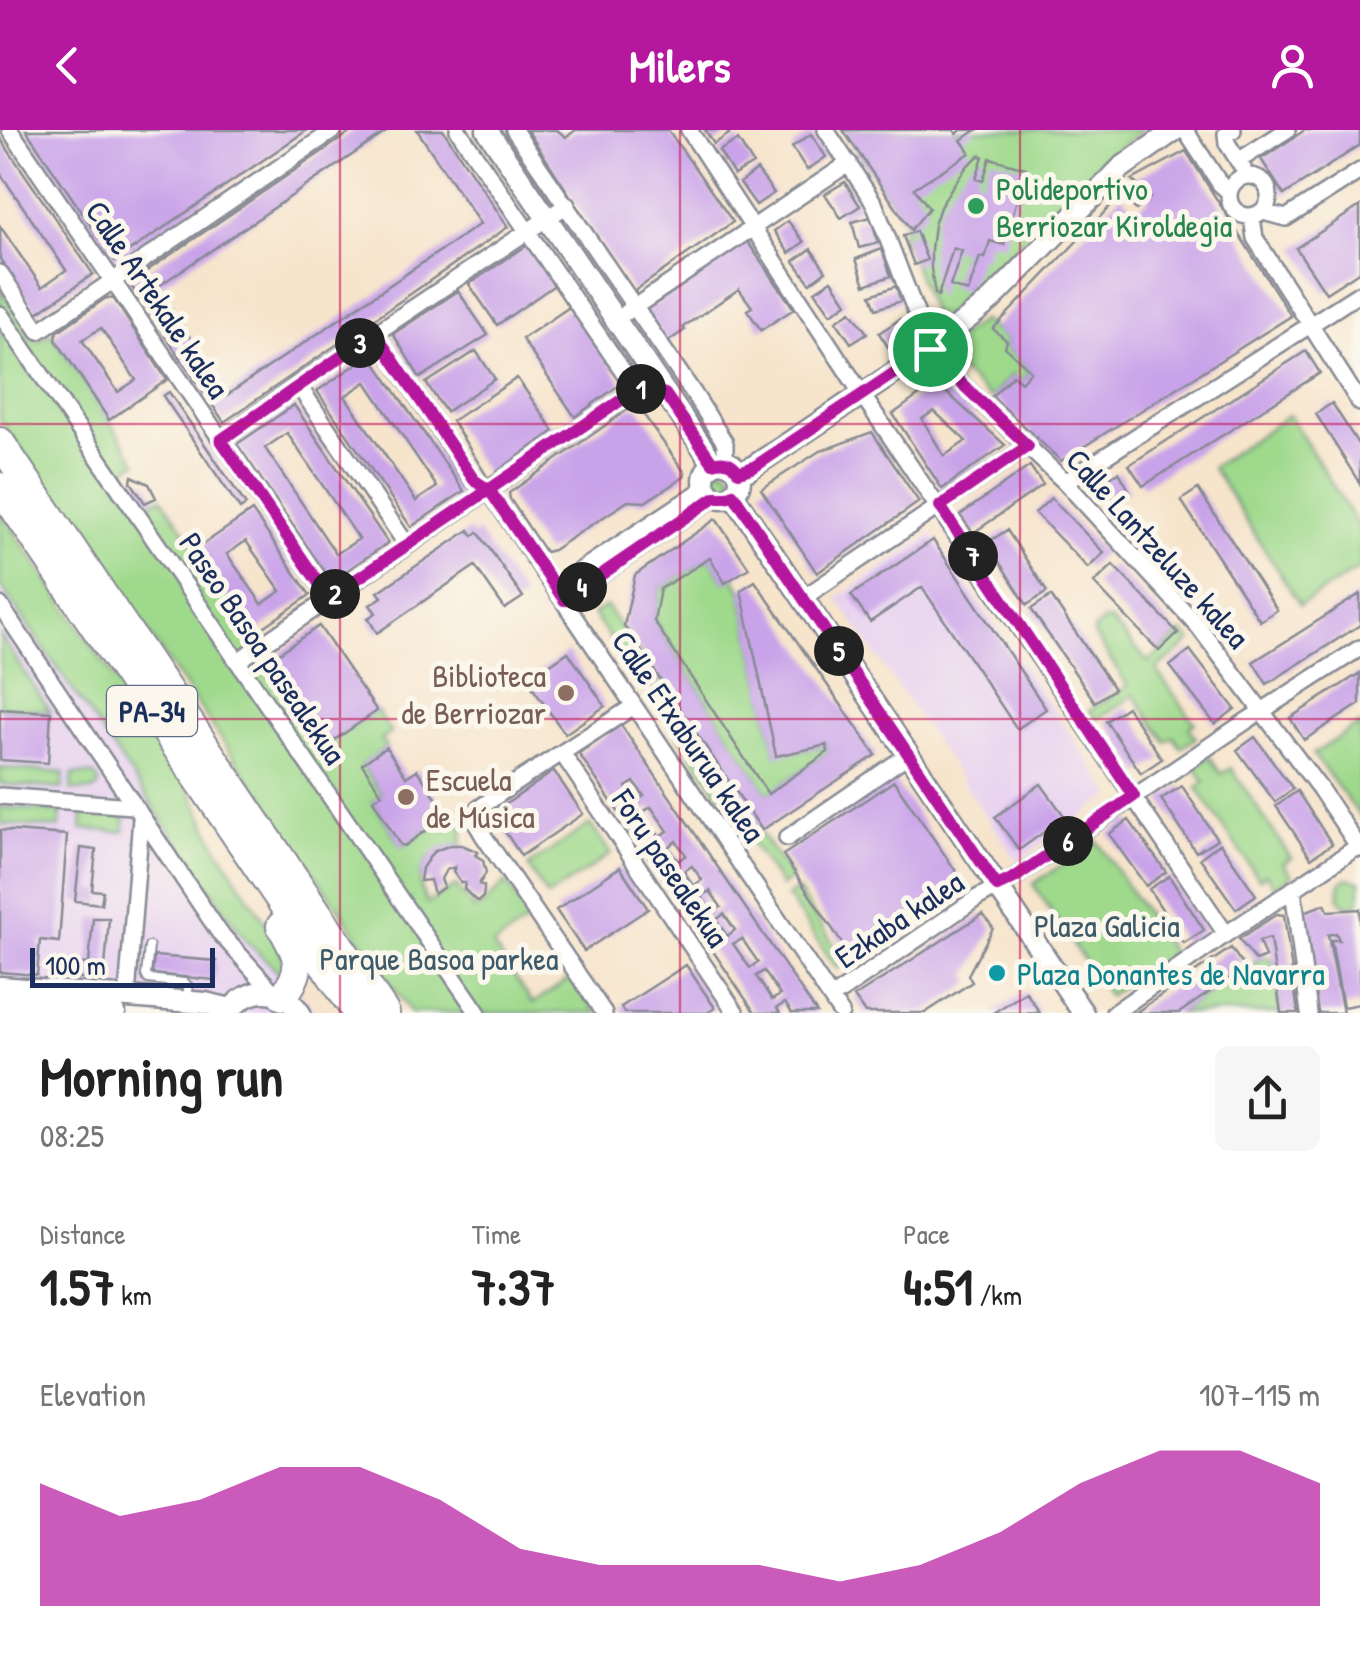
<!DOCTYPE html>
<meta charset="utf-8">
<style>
body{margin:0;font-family:"Patrick Hand",sans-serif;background:#f6f6f6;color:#222;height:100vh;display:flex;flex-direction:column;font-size:38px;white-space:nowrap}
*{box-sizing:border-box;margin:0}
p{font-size:32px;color:#767676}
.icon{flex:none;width:55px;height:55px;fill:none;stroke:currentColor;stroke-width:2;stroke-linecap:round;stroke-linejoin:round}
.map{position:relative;height:883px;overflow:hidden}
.panel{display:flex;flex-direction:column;background:#fff;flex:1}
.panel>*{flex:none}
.scale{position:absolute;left:30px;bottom:25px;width:185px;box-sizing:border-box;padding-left:10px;border:5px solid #1b2f5e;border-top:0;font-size:28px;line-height:35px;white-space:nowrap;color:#1b2f5e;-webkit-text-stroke:8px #fbf7ec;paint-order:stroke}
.pin{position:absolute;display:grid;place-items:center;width:85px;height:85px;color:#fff;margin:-42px;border:5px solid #fff;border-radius:50%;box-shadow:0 2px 10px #0007}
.km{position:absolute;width:50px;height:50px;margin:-25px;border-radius:50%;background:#222;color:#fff;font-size:28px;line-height:50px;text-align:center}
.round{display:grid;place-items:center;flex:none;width:105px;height:105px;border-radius:15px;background:#f6f6f6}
.summary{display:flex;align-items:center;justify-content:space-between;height:170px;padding:0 40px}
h1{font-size:55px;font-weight:800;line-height:75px}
.figures{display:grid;grid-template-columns:repeat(3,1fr);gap:15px;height:170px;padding:10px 40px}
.figures div{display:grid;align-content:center}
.figures b{font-size:50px;font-weight:800}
.figures small{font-size:28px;font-weight:400}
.figures p{font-size:28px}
.chart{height:280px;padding:20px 40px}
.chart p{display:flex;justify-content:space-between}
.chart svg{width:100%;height:180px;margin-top:10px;fill:#b5179e;opacity:.7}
header{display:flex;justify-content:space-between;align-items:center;height:130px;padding:0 40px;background:#b5179e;color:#fff;font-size:45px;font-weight:800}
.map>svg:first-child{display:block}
.built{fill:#e7d2f0}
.green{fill:#9fd98c;stroke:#5d8475;stroke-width:2.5}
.building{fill:#c9a3e9;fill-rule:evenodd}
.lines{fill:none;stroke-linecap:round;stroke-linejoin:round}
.lane-casing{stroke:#888a94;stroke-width:12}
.street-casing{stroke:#888a94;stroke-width:20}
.secondary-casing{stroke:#888a94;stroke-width:25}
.highway-casing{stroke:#888a94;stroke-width:32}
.lane{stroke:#fff;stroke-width:8}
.street{stroke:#fff;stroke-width:15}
.secondary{stroke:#fff;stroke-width:20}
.highway{stroke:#fff;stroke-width:28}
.route-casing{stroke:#fff;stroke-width:20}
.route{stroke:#b5179e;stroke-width:12}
.grid{fill:none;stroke:#c2185b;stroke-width:2.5;stroke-opacity:0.55}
.leisure-dot{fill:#2e9e5b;stroke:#fbf7ec;stroke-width:4}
.education-dot{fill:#8d6e63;stroke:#fbf7ec;stroke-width:4}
.culture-dot{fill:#0f9aa8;stroke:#fbf7ec;stroke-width:4}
.labels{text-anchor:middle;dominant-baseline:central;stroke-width:10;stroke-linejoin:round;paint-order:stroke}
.shield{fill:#fbf7ec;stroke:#5e6b89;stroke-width:2.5}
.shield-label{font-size:30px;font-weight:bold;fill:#1b2f5e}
.leisure-label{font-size:32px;fill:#27864d;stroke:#fbf7ec;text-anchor:start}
.street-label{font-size:32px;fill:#1b2f5e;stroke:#fbf7ec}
.education-label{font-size:32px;fill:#785e54;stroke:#fbf7ec;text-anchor:end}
.park-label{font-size:32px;fill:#3c5a6a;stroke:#fbf7ec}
.culture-label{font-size:32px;fill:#0d838f;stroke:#fbf7ec;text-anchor:start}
</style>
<header><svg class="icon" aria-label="back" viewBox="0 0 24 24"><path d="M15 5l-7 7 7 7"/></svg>Milers<svg class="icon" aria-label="person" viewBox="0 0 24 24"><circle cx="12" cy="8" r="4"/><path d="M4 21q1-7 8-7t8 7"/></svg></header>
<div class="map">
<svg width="1360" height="883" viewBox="0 0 1360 883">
<rect width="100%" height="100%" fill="#fbf7ec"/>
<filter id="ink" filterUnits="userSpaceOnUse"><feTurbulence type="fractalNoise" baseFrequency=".01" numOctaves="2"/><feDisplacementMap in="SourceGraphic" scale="20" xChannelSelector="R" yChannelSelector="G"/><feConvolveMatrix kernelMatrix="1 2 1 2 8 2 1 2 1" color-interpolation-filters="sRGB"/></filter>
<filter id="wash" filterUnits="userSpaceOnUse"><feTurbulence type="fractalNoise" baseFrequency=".0048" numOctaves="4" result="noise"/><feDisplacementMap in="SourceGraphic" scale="40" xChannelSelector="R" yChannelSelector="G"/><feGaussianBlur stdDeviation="2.25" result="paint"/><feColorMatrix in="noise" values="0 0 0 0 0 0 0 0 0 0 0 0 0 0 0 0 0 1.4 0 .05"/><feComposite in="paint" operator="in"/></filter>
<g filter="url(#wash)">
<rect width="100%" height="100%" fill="#f6e4cb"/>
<!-- built -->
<path class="built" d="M 932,404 L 1112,665 L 1017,731 L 837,468 Z
M 0,455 L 247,812 L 300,861 L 316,883 L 0,883 Z"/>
<!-- green -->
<path class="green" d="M 843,0 L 1143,0 C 1102,29 1056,76 1021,112 C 996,139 975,168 942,186 L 932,184 L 903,106 L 901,102 L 907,94 Z
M 0,158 L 34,210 L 38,211 L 51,203 L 137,332 L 117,345 L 142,380 L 161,367 L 330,612 L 377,581 L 391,603 L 381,610 L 386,617 L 362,635 L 382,664 L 373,671 L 400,715 L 404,716 L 451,682 L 463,698 L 462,715 C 427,715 410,743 427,773 L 456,756 L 474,779 L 481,777 L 506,752 L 530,790 L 493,816 L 533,873 L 571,848 L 597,883 L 411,883 L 0,289 Z
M 982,190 L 1007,211 L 1005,217 L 1031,241 L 1021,252 L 1012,245 L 990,268 L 944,226 L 945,217 Z
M 1289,285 L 1360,399 L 1360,438 L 1300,475 L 1212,337 Z
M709 350a12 12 0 1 1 24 0a12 12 0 1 1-24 0Z
M 0,380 L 191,662 L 217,717 L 274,806 L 287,837 L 284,847 L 247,812 L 0,455 Z
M 710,428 L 725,452 L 734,447 L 741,460 L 776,625 L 827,615 L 828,622 L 768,664 L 654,491 L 660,459 Z
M 606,476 L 658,552 L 646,561 L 593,484 Z
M 1103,491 L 1110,491 L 1114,494 L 1148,532 L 1183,502 L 1191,511 L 1156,540 L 1195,593 L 1189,598 L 1196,608 L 1181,618 L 1174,607 L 1166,612 L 1134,565 L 1096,590 L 1089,581 L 1128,556 L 1094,504 L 1094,499 Z
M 0,505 L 50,581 L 0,577 Z
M 665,562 L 792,749 L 781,756 L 654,570 Z
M 1360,594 L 1360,686 L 1313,624 Z
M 1210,627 L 1221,644 L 1231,638 L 1291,728 L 1283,733 L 1292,746 L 1275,757 L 1266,744 L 1259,749 L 1197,658 L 1205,652 L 1195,637 Z
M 0,638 L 64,643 L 62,659 L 0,654 Z
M 73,644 L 94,645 L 99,651 L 98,657 L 92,661 L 71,660 Z
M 0,677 L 61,682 L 59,698 L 0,694 Z
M 83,683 L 125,686 L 124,702 L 82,699 Z
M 590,694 L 611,724 L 547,767 L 528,736 Z
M 1097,711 L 1172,823 L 1108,866 L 1033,754 Z
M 1347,748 L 1360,751 L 1360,772 L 1353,775 L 1344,774 L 1339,767 L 1340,753 Z
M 797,760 L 846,832 L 837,839 L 787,766 Z
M 1265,827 L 1273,830 L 1281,883 L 1179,883 L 1245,838 Z"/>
<g id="blocks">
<!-- building -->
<path class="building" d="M 26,0 L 307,0 L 115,131 Z
M 354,0 L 389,0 L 157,157 L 227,265 L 480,94 L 417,0 L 443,0 L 508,97 L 224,292 L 129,153 Z
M 527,0 L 557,0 L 566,7 L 576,0 L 668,0 L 733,92 L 633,162 Z
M 705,0 L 726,0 L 729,4 L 714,14 Z
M 843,0 L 954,0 L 957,4 L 961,0 L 977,0 L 961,10 L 970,23 L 914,58 L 929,78 L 911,100 Z
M 1305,0 L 1360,0 L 1360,15 L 1284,65 L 1261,29 Z
M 811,4 L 826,27 L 807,40 L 792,17 Z
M 0,8 L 93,144 L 37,183 L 0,129 L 0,96 L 42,157 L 66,140 L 0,43 Z
M 738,10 L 753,34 L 734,45 L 719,21 Z
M 1186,21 L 1291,186 L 1061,331 L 992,266 L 1013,245 L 1021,252 L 1031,241 L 1005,217 L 1007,211 L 993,199 L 1121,65 L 1136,80 L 1150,68 L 1132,50 Z
M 980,25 L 983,26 L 976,49 L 983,51 L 990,28 L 1026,38 L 1004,115 L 990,111 L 985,128 L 980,127 L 968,162 L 950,156 L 962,121 L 953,118 L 938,166 L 935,164 L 931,139 L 931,119 L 934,95 L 940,77 L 952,57 L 968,35 Z
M 757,40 L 774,63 L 756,75 L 740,53 Z
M 845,52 L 860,76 L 841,88 L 825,64 Z
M 1360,76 L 1360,141 L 1326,163 L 1296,118 Z
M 871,87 L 878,113 L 859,118 L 852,92 Z
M 788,91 L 804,112 L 789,123 L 774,101 Z
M 916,101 L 927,130 L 914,135 L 903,106 Z
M 747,111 L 794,179 L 761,200 L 747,180 L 752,177 L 739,159 L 683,197 L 685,200 L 667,212 L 645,181 Z
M 529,114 L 556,154 L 497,195 L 469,154 Z
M 811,119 L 826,141 L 810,153 L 794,131 Z
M 882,119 L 891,146 L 865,155 L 856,129 Z
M 832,150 L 847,173 L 831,184 L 815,161 Z
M 896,156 L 901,171 L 876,179 L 871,165 Z
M 458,161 L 488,205 L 420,248 L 393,204 Z
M 106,168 L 114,169 L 167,250 L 109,290 L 56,210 L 57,202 ZM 101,198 L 136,250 L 118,262 L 82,210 Z
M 571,176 L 622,253 L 575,287 L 522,209 Z
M 851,181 L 867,203 L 851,213 L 836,191 Z
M 900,189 L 909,202 L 888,217 L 879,203 Z
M 476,221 L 495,249 L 446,282 L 426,253 Z
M 1306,221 L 1320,243 L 1143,356 L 1129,335 Z
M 370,225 L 464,361 L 411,397 L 317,261 ZM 366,252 L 437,357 L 416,371 L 345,266 Z
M 517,248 L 554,301 L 488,348 L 452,291 Z
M 936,253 L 1005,315 L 942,359 L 893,284 ZM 934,281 L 966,311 L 944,326 L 922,289 Z
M 169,262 L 246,375 L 240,379 L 163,266 Z
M 1332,273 L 1360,317 L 1360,354 L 1316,284 Z
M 294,275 L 388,413 L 331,451 L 237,314 ZM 287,303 L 359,409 L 336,424 L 265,318 Z
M 633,276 L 639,278 L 685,343 L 684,347 L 645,372 L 628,371 L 553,420 L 545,422 L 510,369 L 509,363 Z
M 872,302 L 919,372 L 817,443 L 761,359 L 818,322 Z
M 1030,336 L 1043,355 L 973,403 L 960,385 Z
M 1119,342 L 1129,360 L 1110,370 L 1100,352 Z
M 132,346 L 149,354 L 156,368 L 145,373 L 131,352 Z
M 1198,359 L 1277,480 L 1260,491 L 1181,370 Z
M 1051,368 L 1104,423 L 1088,438 L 1035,383 Z
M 252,381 L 310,465 L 255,503 L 196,419 ZM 246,411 L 281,461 L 262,474 L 227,424 Z
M 716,389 L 749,438 L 725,453 L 710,428 L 660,459 L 654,491 L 768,664 L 828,622 L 827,615 L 776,626 L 741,460 L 755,451 L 876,625 L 762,700 L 624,496 L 635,445 Z
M 469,400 L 473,406 L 478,402 L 523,467 L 505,479 L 475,436 L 377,503 L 368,488 L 376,483 L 370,475 L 382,467 L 378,462 Z
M 1007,400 L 1047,462 L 1027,475 L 987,413 Z
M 933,410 L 1046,579 L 1017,599 L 922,457 L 870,492 L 851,465 Z
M 1113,435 L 1178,503 L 1159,521 L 1094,453 Z
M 1360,464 L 1360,495 L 1267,554 L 1253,532 Z
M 1051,466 L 1114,559 L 1095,572 L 1031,479 Z
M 319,496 L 377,581 L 330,613 L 272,528 Z
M 1190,520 L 1235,579 L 1215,594 L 1170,536 Z
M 568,522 L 605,576 L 565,604 L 527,550 Z
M 1360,543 L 1360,574 L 1304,610 L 1290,588 Z
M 1127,577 L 1162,629 L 1141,643 L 1106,591 Z
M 0,579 L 51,582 L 48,633 L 0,630 Z
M 621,595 L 817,883 L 792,883 L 785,873 L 777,878 L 780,883 L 755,883 L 579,624 ZM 634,652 L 644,666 L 635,672 L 626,657 ZM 651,677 L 668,701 L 659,706 L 643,682 ZM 676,711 L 686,725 L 678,731 L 668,717 ZM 692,736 L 702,750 L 693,756 L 684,741 ZM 710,761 L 721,777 L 712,783 L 701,766 ZM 724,784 L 735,800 L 727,806 L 716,790 ZM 742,809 L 758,832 L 750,838 L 733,814 ZM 764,841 L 780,865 L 772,870 L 756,846 Z
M 1255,607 L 1293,659 L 1275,672 L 1237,620 Z
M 386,617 L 406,647 L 417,640 L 448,685 L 404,716 L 400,715 L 373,670 L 382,664 L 362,634 Z
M 554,641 L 583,684 L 521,726 L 493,683 Z
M 894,651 L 964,753 L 852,828 L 783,725 Z
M 1041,654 L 1065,687 L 1019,720 L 995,687 Z
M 1182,656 L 1217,709 L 1196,722 L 1161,669 Z
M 1297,661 L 1332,714 L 1311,728 L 1276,676 Z
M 1129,690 L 1166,742 L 1146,756 L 1109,704 Z
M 0,700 L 67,705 L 59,812 L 40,810 L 37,845 L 0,842 Z
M 1220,713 L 1256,765 L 1236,779 L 1200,728 Z
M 450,715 L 462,715 L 478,722 L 475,725 L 483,730 L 486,743 L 479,754 L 484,756 L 484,760 L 483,767 L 479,771 L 475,770 L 464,759 L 465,753 L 461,753 L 453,742 L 455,737 L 446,740 L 441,749 L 444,757 L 434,764 L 430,750 L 420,751 L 422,738 L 433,722 Z
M 81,718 L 96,720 L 92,760 L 103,761 L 101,774 L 75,771 Z
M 620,737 L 648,779 L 584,821 L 556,780 Z
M 1169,746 L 1204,800 L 1184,813 L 1149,759 Z
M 1325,774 L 1328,781 L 1360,779 L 1360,874 L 1343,877 L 1331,810 L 1339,810 L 1336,803 L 1328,805 L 1343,883 L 1318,883 L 1303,789 L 1304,782 Z
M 983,784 L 993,798 L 968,845 L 972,852 L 925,883 L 865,883 L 854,867 Z
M 1277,784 L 1284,785 L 1298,883 L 1281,883 L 1270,808 L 1259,811 L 1265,827 L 1256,831 L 1239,809 Z
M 93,788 L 109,788 L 104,850 L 72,848 L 73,833 L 89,834 Z
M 1231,818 L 1245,838 L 1179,883 L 1135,883 Z
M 154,826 L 216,831 L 214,850 L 152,844 Z
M 686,835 L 715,878 L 707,883 L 624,883 L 621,877 Z
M 1026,862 L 1040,883 L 993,883 Z"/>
</g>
</g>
<g filter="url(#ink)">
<use href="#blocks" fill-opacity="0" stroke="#888a94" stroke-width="2.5"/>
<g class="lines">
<defs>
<path id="lane" d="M 149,817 L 146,845 L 148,849 L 184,853 L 188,856 L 188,868"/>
<path id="street" d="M 10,0 L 329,468
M 458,0 L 636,260
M 514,0 L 694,264 L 725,313 L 725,331
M 689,0 L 869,275 L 1226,804
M 826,0 L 874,73 L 930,219 L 941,234 L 1065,352 L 1198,496 L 1320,659 L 1360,719
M 1185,0 L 1220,54 L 1229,62
M 1233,0 L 1226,4 L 1227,13 L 1243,38
M 1238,31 L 1287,0
M1229 66a20 20 0 1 1 40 0a20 20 0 1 1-40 0Z
M 1263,82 L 1286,88 L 1360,41
M 1252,87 L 1255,108 L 1360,273
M 0,143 L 39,201 L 334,0
M 627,182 L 849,33
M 0,184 L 478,883
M 375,203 L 473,350 L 489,361 L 496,371 L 841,883
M 298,255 L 407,415
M 221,310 L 298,255 L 567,75
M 1065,352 L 1360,163
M 555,457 L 699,362 L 703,354
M 803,468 L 1028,316
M 564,470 L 715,367
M 0,475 L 219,802 L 274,863
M 238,531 L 636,260 L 652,260 L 665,264
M 562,623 L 736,883
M 0,666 L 132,676
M 787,708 L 909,624
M 1293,759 L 1309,883
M 127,866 L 141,688
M 831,868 L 977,768 L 1014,748 L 1248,590 L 1360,518
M 604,883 L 483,705 L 476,693 L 475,684 L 478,679 L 509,657 L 634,576
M 1114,883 L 1226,804 L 1360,715"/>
<path id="secondary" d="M 487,0 L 713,333
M704 350a18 18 0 1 1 36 0a18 18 0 1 1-36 0Z
M 739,342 L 748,340 L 930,219 L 991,170 L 1121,38 L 1175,0
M 733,365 L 1083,883
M 0,857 L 205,873 L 231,879
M 0,875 L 115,883
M 228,883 C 249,855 280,855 300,883"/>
<path id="highway" d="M 0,312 L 385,883
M 0,357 L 357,883
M 281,796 C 298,825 306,837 283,866"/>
</defs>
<!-- lane casing -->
<use href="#lane" class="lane-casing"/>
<!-- street casing -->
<use href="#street" class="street-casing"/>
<!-- secondary casing -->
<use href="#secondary" class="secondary-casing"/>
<!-- highway casing -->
<use href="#highway" class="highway-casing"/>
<!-- lane -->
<use href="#lane" class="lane"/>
<!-- street -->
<use href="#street" class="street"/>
<!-- secondary -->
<use href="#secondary" class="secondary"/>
<!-- highway -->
<use href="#highway" class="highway"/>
</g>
</g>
<g class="lines" filter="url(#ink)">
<defs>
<path id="route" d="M 930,219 L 754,337 L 739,342 C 732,333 725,329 713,333 L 665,264 L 652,260 L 636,260 L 329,468 L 221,310 L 375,203 L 474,350 L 490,361 L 564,470 L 715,367 L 727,367 L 733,364 L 997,756 L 1014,748 L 1134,666 L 940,376 L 1028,316 L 944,237 L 930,219"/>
</defs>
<!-- route casing -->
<use href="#route" class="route-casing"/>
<!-- route -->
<use href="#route" class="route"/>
</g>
<!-- grid -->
<path class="grid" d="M 340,0 L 340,883M 680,0 L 680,883M 1020,0 L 1020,883M 0,294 L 1360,294M 0,589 L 1360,589"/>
<!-- markers -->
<circle class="leisure-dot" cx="976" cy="76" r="10"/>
<g class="education-dot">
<circle cx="566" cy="563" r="10"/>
<circle cx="406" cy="667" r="10"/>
</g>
<circle class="culture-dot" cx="997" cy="843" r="10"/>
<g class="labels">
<!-- shield labels -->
<rect class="shield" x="107" y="556" width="90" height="50" rx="8"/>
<g class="shield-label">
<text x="152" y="581">PA-34</text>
</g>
<!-- leisure labels -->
<g class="leisure-label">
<text x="996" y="58">Polideportivo<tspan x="996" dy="37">Berriozar Kiroldegia</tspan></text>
</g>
<!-- street labels -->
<g class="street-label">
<text transform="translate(158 169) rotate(56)">Calle Artekale kalea</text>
<text transform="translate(1158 418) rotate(48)">Calle Lantzeluze kalea</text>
<text transform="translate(263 518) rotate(56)">Paseo Basoa pasealekua</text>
<text transform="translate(689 606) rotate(56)">Calle Etxaburua kalea</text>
<text transform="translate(671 738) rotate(56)">Foru pasealekua</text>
<text transform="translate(899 789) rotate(-34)">Ezkaba kalea</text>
</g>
<!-- education labels -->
<g class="education-label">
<text x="546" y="545">Biblioteca<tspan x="546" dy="37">de Berriozar</tspan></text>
<text x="426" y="649" text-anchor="start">Escuela<tspan x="426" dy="37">de Música</tspan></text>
</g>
<!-- park labels -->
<g class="park-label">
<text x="1107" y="795">Plaza Galicia</text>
<text x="439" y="828">Parque Basoa parkea</text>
</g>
<!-- culture labels -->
<g class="culture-label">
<text x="1017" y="843">Plaza Donantes de Navarra</text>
</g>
</g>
</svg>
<div class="scale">100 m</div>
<div class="pin" style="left:930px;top:219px;background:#1e9e55"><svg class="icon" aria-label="arrive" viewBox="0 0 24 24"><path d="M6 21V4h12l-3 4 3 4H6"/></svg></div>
<b class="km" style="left:641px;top:259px">1</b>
<b class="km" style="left:335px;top:464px">2</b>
<b class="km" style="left:360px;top:213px">3</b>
<b class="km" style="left:582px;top:457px">4</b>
<b class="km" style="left:839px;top:521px">5</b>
<b class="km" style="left:1068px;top:711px">6</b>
<b class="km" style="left:973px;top:426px">7</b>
</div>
<section class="panel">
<div class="summary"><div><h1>Morning run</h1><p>08:25</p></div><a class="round"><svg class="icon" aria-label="share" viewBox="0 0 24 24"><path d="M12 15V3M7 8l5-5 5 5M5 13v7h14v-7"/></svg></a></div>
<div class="figures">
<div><p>Distance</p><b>1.57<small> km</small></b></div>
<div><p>Time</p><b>7:37</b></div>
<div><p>Pace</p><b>4:51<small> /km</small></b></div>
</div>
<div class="chart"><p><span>Elevation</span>107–115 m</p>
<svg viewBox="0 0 160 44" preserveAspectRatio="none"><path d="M0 44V14L10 22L20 18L30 10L40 10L50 18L60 30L70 34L80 34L90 34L100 38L110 34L120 26L130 14L140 6L150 6L160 14V44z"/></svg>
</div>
</section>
